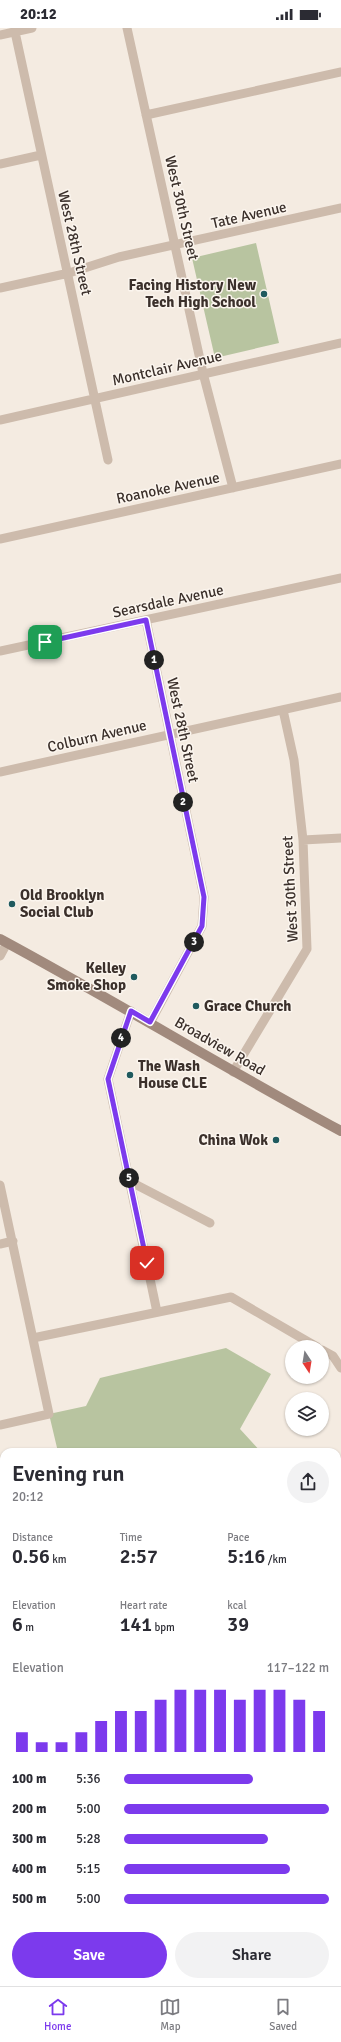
<!DOCTYPE html>
<meta charset="utf-8">
<style>
body{margin:0;font-family:Signika,sans-serif;background:#f2f2f3;color:#2b2b33;height:100vh;display:flex;flex-direction:column;font-size:15px;white-space:nowrap}
*{box-sizing:border-box;margin:0}
p{font-size:13px;color:#7c7c81}
.icon{flex:none;width:22px;height:22px;fill:none;stroke:currentColor;stroke-width:2;stroke-linecap:round;stroke-linejoin:round}
.map{position:relative;flex:1;overflow:hidden}
.side{position:absolute;left:0px;top:1420px;width:341px;height:538px;display:flex;flex-direction:column;background:#fff;border-radius:12px 12px 0 0;box-shadow:0 1px 3px #0004}
.side>*{flex:none}
.needle{width:26px;rotate:168deg}
.buttons{position:absolute;left:285px;top:1312px;display:grid;gap:8px}
.buttons a{display:grid;place-items:center;width:44px;height:44px;border-radius:50%;background:#fff;box-shadow:0 1px 3px #0004;font-size:20px}
.pin{position:absolute;display:grid;place-items:center;width:34px;height:34px;color:#fff;margin:-17px;border-radius:8px;box-shadow:0 2px 6px #0006}
.km{position:absolute;width:20px;height:20px;margin:-10px;border-radius:50%;background:#222;color:#fff;font-size:11px;line-height:20px;text-align:center}
.round{display:grid;place-items:center;flex:none;width:42px;height:42px;border-radius:21px;background:#f2f2f3}
.headline{display:flex;align-items:center;justify-content:space-between;height:68px;padding:0 12px}
h1{font-size:22px;font-weight:600;line-height:30px}
.stats{display:grid;grid-template-columns:repeat(3,1fr);gap:6px;height:68px;padding:4px 12px}
.stats div{display:grid;align-content:center}
.stats b{font-size:20px;font-weight:600}
.stats small{font-size:11px;font-weight:400}
.stats p{font-size:11px}
.chart{height:112px;padding:8px 12px}
.chart p{display:flex;justify-content:space-between}
.chart svg{width:100%;height:72px;margin-top:4px;stroke:#7c3aed;stroke-width:6}
.primary-button{display:flex;gap:8px;margin-top:auto;padding:8px 12px}
.primary-button a{flex:1;height:46px;border-radius:24px;background:#7c3aed;color:#fff;font-size:16px;font-weight:600;line-height:46px;text-align:center}
.primary-button a+a{background:#f2f2f3;color:#2b2b33}
ul{padding:0 12px;list-style:none;font-size:13px}
li{display:grid;grid-template-columns:64px 48px 1fr;align-items:center;height:30px}
li i{height:10px;border-radius:5px;background:#7c3aed}
.status{display:flex;justify-content:space-between;align-items:center;height:28px;padding:0 20px;background:#fff;direction:ltr}
.status svg{height:11px;fill:currentColor}
.tabs{display:flex;justify-content:space-around;align-items:center;height:56px;border-top:1px solid #e1e1e2;background:#fff;font-size:11px;color:#7c7c81}
.tabs a{display:grid;justify-items:center;gap:2px}
.tabs .active{color:#7c3aed}
.map>svg:first-child{display:block}
.green{fill:#b8c4a0}
.lines{fill:none;stroke-linecap:round;stroke-linejoin:round}
.stream{stroke:#7fb0b2;stroke-width:3}
.street{stroke:#cdbbac;stroke-width:9}
.secondary{stroke:#a18a7d;stroke-width:10}
.rail{stroke:#3b302b;stroke-width:3;stroke-dasharray:1 3;stroke-linecap:butt}
.route-casing{stroke:#fff;stroke-width:8}
.route{stroke:#7c3aed;stroke-width:5}
.poi-dot{fill:#1f5a5e;stroke:#fbf5ee;stroke-width:1.5}
.labels{text-anchor:middle;dominant-baseline:central;stroke-width:3;stroke-linejoin:round;paint-order:stroke}
.street-label{font-size:15px;fill:#3b302b;stroke:#fbf5ee}
.poi-label{font-size:15px;font-weight:bold;fill:#3b302b;stroke:#fbf5ee;text-anchor:end}
</style>
<div class="status"><b>20:12</b><svg viewBox="0 0 49 12"><path d="M0 12V9h3v3zM5 12V6h3v6zM10 12V3h3v9zM15 12V0h3v12zM26 1h20v11H26zM47 4h2v5h-2z"/></svg></div>
<div class="map">
<svg width="341" height="1958" viewBox="0 0 341 1958">
<rect width="100%" height="100%" fill="#f4ebe1"/>
<!-- green -->
<path class="green" d="M 256,215 L 279,315 L 215,330 L 192,230 Z
M 226,1320 L 271,1346 L 240,1401 L 261,1424 L 58,1424 L 49,1386 L 86,1378 L 100,1350 Z
M 4,1444 L 4,1954 L 337,1954 L 337,1922 L 341,1921 L 341,1958 L 0,1958 L 0,1445 Z
M 337,1521 L 341,1522 L 341,1855 L 337,1854 Z"/>
<g class="lines">
<!-- stream -->
<path class="stream" d="M 0,1685 L 4,1685
M 337,1949 L 341,1949
M 176,1954 L 180,1958
M 289,1958 L 311,1954"/>
<!-- street -->
<path class="street" d="M 127,0 L 203,345 L 233,460
M 15,4 L 108,432
M 0,7 L 32,0
M 146,87 L 341,44
M 0,136 L 41,127
M 0,260 L 69,245 L 119,229 L 341,180
M 0,392 L 341,315
M 0,511 L 341,436
M 146,592 L 204,869 L 202,898 L 150,995
M 0,623 L 341,550
M 0,744 L 341,669
M 303,812 L 341,810
M 0,928 L 7,915
M 131,983 L 108,1051 L 157,1284
M 233,1044 L 307,921 L 303,812 L 294,732 L 283,682
M 129,1153 L 210,1195
M 0,1157 L 49,1386 L 0,1397
M 0,1216 L 13,1213
M 33,1310 L 231,1269 L 317,1319
M 322,1322 L 333,1328 L 341,1340"/>
<!-- secondary -->
<path class="secondary" d="M 0,911 C 115,973 226,1041 341,1103"/>
<!-- rail -->
<path class="rail" d="M 0,1751 L 4,1751
M 0,1788 L 4,1787
M 337,1813 L 341,1814
M 337,1854 L 341,1855"/>
</g>
<g class="lines">
<defs>
<path id="route" d="M 45,614 L 146,592 L 204,869 L 202,898 L 150,994 L 131,983 L 108,1051 L 147,1235"/>
</defs>
<!-- route casing -->
<use href="#route" class="route-casing"/>
<!-- route -->
<use href="#route" class="route"/>
</g>
<!-- markers -->
<g class="poi-dot">
<circle cx="264" cy="266" r="4"/>
<circle cx="12" cy="876" r="4"/>
<circle cx="134" cy="949" r="4"/>
<circle cx="196" cy="978" r="4"/>
<circle cx="130" cy="1047" r="4"/>
<circle cx="276" cy="1112" r="4"/>
</g>
<g class="labels">
<!-- street labels -->
<g class="street-label">
<text transform="translate(182 180) rotate(77)">West 30th Street</text>
<text transform="translate(249 187) rotate(-13)">Tate Avenue</text>
<text transform="translate(75 215) rotate(77)">West 28th Street</text>
<text transform="translate(167 340) rotate(-13)">Montclair Avenue</text>
<text transform="translate(168 460) rotate(-12)">Roanoke Avenue</text>
<text transform="translate(168 573) rotate(-12)">Searsdale Avenue</text>
<text transform="translate(183 702) rotate(78)">West 28th Street</text>
<text transform="translate(97 708) rotate(-13)">Colburn Avenue</text>
<text transform="translate(290 861) rotate(-93)">West 30th Street</text>
<text transform="translate(220 1018) rotate(30)">Broadview Road</text>
</g>
<!-- poi labels -->
<g class="poi-label">
<text x="256" y="257">Facing History New<tspan x="256" dy="17">Tech High School</tspan></text>
<text x="20" y="867" text-anchor="start">Old Brooklyn<tspan x="20" dy="17">Social Club</tspan></text>
<text x="126" y="940">Kelley<tspan x="126" dy="17">Smoke Shop</tspan></text>
<text x="204" y="978" text-anchor="start">Grace Church</text>
<text x="138" y="1038" text-anchor="start">The Wash<tspan x="138" dy="17">House CLE</tspan></text>
<text x="268" y="1112">China Wok</text>
</g>
</g>
</svg>
<div class="buttons">
<a><svg class="needle" viewBox="-14 -14 28 28"><path d="M0-13l5 13h-10z" fill="#e53935"/><path d="M0 13l5-13h-10z" fill="#7c7c81"/></svg></a>
<a><svg class="icon" aria-label="layers" viewBox="0 0 24 24"><path d="M12 4l9 5-9 5-9-5zM3 14l9 5 9-5"/></svg></a>
</div>
<div class="pin" style="left:45px;top:614px;background:#1e9e55"><svg class="icon" aria-label="arrive" viewBox="0 0 24 24"><path d="M6 21V4h12l-3 4 3 4H6"/></svg></div>
<div class="pin" style="left:147px;top:1235px;background:#d93025"><svg class="icon" aria-label="check" viewBox="0 0 24 24"><path d="M5 12l5 5 9-10"/></svg></div>
<b class="km" style="left:154px;top:632px">1</b>
<b class="km" style="left:183px;top:774px">2</b>
<b class="km" style="left:194px;top:914px">3</b>
<b class="km" style="left:121px;top:1010px">4</b>
<b class="km" style="left:129px;top:1150px">5</b>
<section class="side">
<div class="headline"><div><h1>Evening run</h1><p>20:12</p></div><a class="round"><svg class="icon" aria-label="share" viewBox="0 0 24 24"><path d="M12 15V3M7 8l5-5 5 5M5 13v7h14v-7"/></svg></a></div>
<div class="stats">
<div><p>Distance</p><b>0.56<small> km</small></b></div>
<div><p>Time</p><b>2:57</b></div>
<div><p>Pace</p><b>5:16<small> /km</small></b></div>
</div>
<div class="stats">
<div><p>Elevation</p><b>6<small> m</small></b></div>
<div><p>Heart rate</p><b>141<small> bpm</small></b></div>
<div><p>kcal</p><b>39</b></div>
</div>
<div class="chart"><p><span>Elevation</span>117–122 m</p>
<svg viewBox="0 0 160 44" preserveAspectRatio="none"><path d="M5 44V32M15 44V38M25 44V38M35 44V32M45 44V25M55 44V19M65 44V19M75 44V12M85 44V6M95 44V6M105 44V6M115 44V12M125 44V6M135 44V6M145 44V12M155 44V19"/></svg>
</div>
<ul>
<li><b>100 m</b>5:36<i style="width:63%"></i></li>
<li><b>200 m</b>5:00<i style="width:100%"></i></li>
<li><b>300 m</b>5:28<i style="width:70%"></i></li>
<li><b>400 m</b>5:15<i style="width:81%"></i></li>
<li><b>500 m</b>5:00<i style="width:100%"></i></li>
</ul>
<div class="primary-button"><a>Save</a><a>Share</a></div>
</section>
</div>
<nav class="tabs">
<a class="active"><svg class="icon" aria-label="home" viewBox="0 0 24 24"><path d="M3 11l9-7 9 7M6 9v11h12V9"/></svg>Home</a>
<a><svg class="icon" aria-label="map" viewBox="0 0 24 24"><path d="M3 6l6-2 6 2 6-2v14l-6 2-6-2-6 2zM9 4v14M15 6v14"/></svg>Map</a>
<a><svg class="icon" aria-label="saved" viewBox="0 0 24 24"><path d="M7 4h10v16l-5-4-5 4z"/></svg>Saved</a>
</nav>
